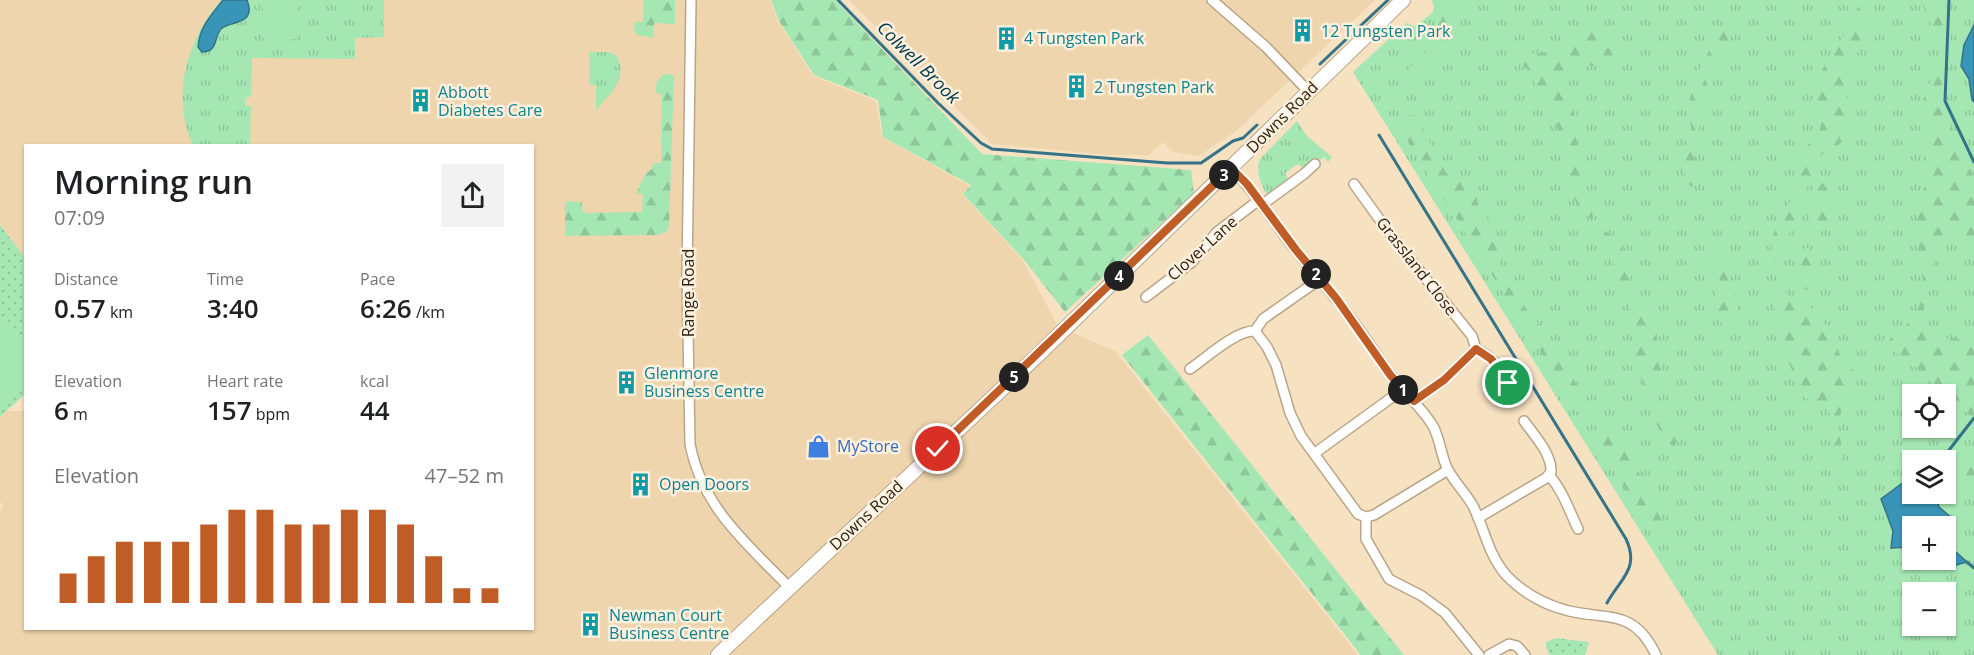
<!DOCTYPE html>
<meta charset="utf-8">
<style>
body{margin:0;font-family:"Open Sans",sans-serif;background:#f2f2f2;color:#202124;height:100vh;display:flex;flex-direction:column;font-size:22px;white-space:nowrap}
*{box-sizing:border-box;margin:0}
p{font-size:20px;color:#757577}
.icon{flex:none;width:33px;height:33px;fill:none;stroke:currentColor;stroke-width:2;stroke-linecap:round;stroke-linejoin:round}
.map{position:relative;flex:1;overflow:hidden}
.side{position:absolute;left:24px;top:144px;width:510px;height:486px;display:flex;flex-direction:column;background:#fff;border-radius:0px;box-shadow:0 2px 4px #0004}
.side>*{flex:none}
.fabs{position:absolute;left:1902px;top:384px;display:grid;gap:12px}
.fabs a{display:grid;place-items:center;width:54px;height:54px;border-radius:0px;background:#fff;box-shadow:0 2px 4px #0004;font-size:30px}
.pin{position:absolute;display:grid;place-items:center;width:51px;height:51px;color:#fff;margin:-26px;border:3px solid #fff;border-radius:50%;box-shadow:0 2px 6px #0007}
.km{position:absolute;width:30px;height:30px;margin:-15px;border-radius:50%;background:#222;color:#fff;font-size:16px;line-height:30px;text-align:center}
.round{display:grid;place-items:center;flex:none;width:63px;height:63px;border-radius:0px;background:#f2f2f2}
.head{display:flex;align-items:center;justify-content:space-between;height:102px;padding:0 30px}
h1{font-size:33px;font-weight:600;line-height:45px}
.metrics{display:grid;grid-template-columns:repeat(3,1fr);gap:9px;height:102px;padding:6px 30px}
.metrics div{display:grid;align-content:center}
.metrics b{font-size:26px;font-weight:600}
.metrics small{font-size:16px;font-weight:400}
.metrics p{font-size:16px}
.chart{height:168px;padding:12px 30px}
.chart p{display:flex;justify-content:space-between}
.chart svg{width:100%;height:108px;margin-top:6px;stroke:#c05d26;stroke-width:6}
.map>svg:first-child{display:block}
.built{fill:#eed5ae}
.grass{fill:url(#grass-tufts);fill-rule:evenodd}
.forest{fill:url(#forest-firs)}
.park{fill:url(#park-dots)}
.garden{fill:#a4e7b3}
.water{fill:#3995b8;stroke:#347388;stroke-width:1.5}
.lines{fill:none;stroke-linecap:round;stroke-linejoin:round}
.stream{stroke:#347388;stroke-width:3}
.street-casing{stroke:#b9a587;stroke-width:12}
.secondary-casing{stroke:#b9a587;stroke-width:16}
.street{stroke:#fff;stroke-width:9}
.secondary{stroke:#fff;stroke-width:14}
.route-casing{stroke:#fff;stroke-width:12}
.route{stroke:#c05d26;stroke-width:8}
.labels{text-anchor:middle;dominant-baseline:central;stroke-width:5;stroke-linejoin:round;paint-order:stroke}
.culture-label{font-size:16px;fill:#0d838f;stroke:#fdf0dd;text-anchor:start}
.street-label{font-size:16px;fill:#2a2317;stroke:#fdf0dd}
.shop-label{font-size:16px;fill:#366cbe;stroke:#fdf0dd;text-anchor:start}
.water-label{font-size:18px;font-style:italic;fill:#00394b;stroke:#fdf0dd}
</style>
<div class="map">
<svg width="1974" height="655" viewBox="0 0 1974 655">
<defs>
<pattern id="grass-tufts" width="24" height="20" patternUnits="userSpaceOnUse" patternTransform="scale(1.5)"><rect width="24" height="20" fill="#a4e7b3"/><path d="M3 7l-1-3M5 7V3M7 7l1-3M15 17l-1-3M17 17v-4M19 17l1-3" fill="none" stroke="#8dc699"/></pattern>
<pattern id="forest-firs" width="22" height="20" patternUnits="userSpaceOnUse" patternTransform="scale(1.5)"><rect width="22" height="20" fill="#a4e7b3"/><path d="M5 1l3.5 6h-7zM16 11l3.5 6h-7z" fill="#8dc699"/></pattern>
<pattern id="park-dots" width="8" height="8" patternUnits="userSpaceOnUse" patternTransform="scale(1.5)"><rect width="8" height="8" fill="#a4e7b3"/><path d="M2 2h.1M6 6h.1" fill="none" stroke="#8dc699" stroke-width="1.8" stroke-linecap="round"/></pattern>
</defs>
<rect width="100%" height="100%" fill="#f6e1c1"/>
<!-- built -->
<path class="built" d="M 0,0 L 770,0 L 778,21 L 813,76 L 876,101 L 882,137 L 970,186 L 962,194 L 1023,261 L 1058,326 L 1115,351 L 1358,655 L 0,655 L 0,513 L 3,506 L 0,501 L 0,417 L 5,411 L 25,411 L 26,628 L 532,628 L 532,146 L 26,146 L 25,259 L 0,225 Z
M 849,0 L 1375,0 L 1236,131 L 1199,156 L 1173,152 L 1163,142 L 1149,155 L 1107,155 L 992,144 Z"/>
<!-- grass -->
<path class="grass" d="M 221,0 L 384,0 L 384,37 L 355,38 L 355,59 L 252,58 L 251,97 L 245,97 L 245,106 L 251,106 L 250,145 L 193,146 C 171,95 186,41 221,0 Z
M 1432,0 L 1974,0 L 1974,655 L 1718,655 L 1353,72 L 1406,23 L 1415,26 L 1433,12 L 1434,7 ZM 1912,394 L 1946,394 L 1946,428 L 1912,428 ZM 1912,460 L 1946,460 L 1946,494 L 1912,494 ZM 1912,526 L 1946,526 L 1946,560 L 1912,560 ZM 1912,592 L 1946,592 L 1946,626 L 1912,626 Z
M 589,52 L 609,52 L 617,56 C 628,80 610,94 596,110 L 596,85 L 589,85 Z
M 1297,121 L 1307,136 L 1332,157 L 1328,162 L 1324,157 L 1319,161 L 1316,160 L 1305,170 L 1298,164 L 1285,173 L 1289,181 L 1267,195 C 1261,183 1255,173 1260,159 Z"/>
<!-- forest -->
<path class="forest" d="M 644,0 L 675,0 L 675,24 L 654,23 L 653,38 L 637,35 L 634,30 L 634,22 L 643,22 Z
M 771,0 L 835,0 L 982,154 L 1191,170 L 1194,193 L 1065,312 L 1025,261 L 963,194 L 971,185 L 883,137 L 878,100 L 814,75 L 779,21 Z
M 1432,0 L 1455,0 C 1448,34 1443,51 1414,73 C 1409,77 1405,82 1399,85 L 1398,82 L 1402,75 L 1433,46 L 1438,21 L 1433,12 L 1434,7 Z
M 1921,0 L 1946,0 L 1944,32 L 1940,38 L 1935,35 Z
M 1860,4 L 1865,4 C 1877,22 1847,68 1843,91 C 1846,96 1851,102 1853,108 C 1857,120 1846,140 1837,146 C 1830,151 1822,153 1817,159 L 1795,224 L 1779,250 L 1780,262 L 1775,261 C 1762,235 1789,212 1795,189 C 1798,177 1795,165 1801,154 C 1806,144 1817,139 1820,129 C 1823,120 1817,116 1817,107 C 1817,100 1817,92 1818,85 C 1821,63 1838,46 1848,28 C 1852,20 1855,12 1860,4 Z
M 1591,25 C 1607,33 1630,47 1609,64 L 1587,66 L 1571,74 L 1566,88 L 1566,97 L 1573,113 L 1573,128 L 1579,149 L 1581,186 L 1591,201 L 1593,219 C 1569,213 1564,155 1559,134 C 1555,119 1547,109 1540,97 C 1536,89 1534,79 1529,72 C 1524,64 1518,64 1519,53 L 1537,54 L 1557,50 L 1574,33 L 1589,36 L 1591,34 Z
M 1727,28 L 1730,32 L 1725,57 L 1722,65 L 1707,71 C 1703,84 1710,84 1710,93 C 1711,102 1701,105 1701,114 C 1701,128 1695,141 1695,156 C 1694,166 1700,174 1698,184 L 1691,187 C 1679,172 1686,150 1691,133 C 1693,126 1687,118 1688,110 C 1692,79 1706,54 1723,29 Z
M 664,74 L 674,75 L 669,227 L 666,232 L 657,235 L 565,236 L 565,201 L 582,202 L 582,210 L 586,213 L 642,212 L 643,194 L 636,193 L 646,173 L 652,169 L 653,163 L 661,163 L 662,94 L 655,93 L 657,81 Z
M 1940,75 L 1942,82 L 1939,103 L 1955,134 L 1974,178 L 1974,240 L 1955,234 L 1942,239 L 1937,248 L 1934,275 L 1921,319 C 1931,345 1954,336 1974,340 L 1974,417 L 1946,400 L 1946,394 L 1942,394 L 1917,368 L 1890,349 L 1889,340 C 1901,329 1913,323 1919,306 C 1929,274 1915,250 1917,219 C 1917,209 1922,198 1924,188 C 1925,179 1924,169 1924,160 C 1924,152 1927,145 1928,137 C 1929,123 1920,111 1924,97 C 1927,87 1931,80 1940,75 Z
M 1416,115 L 1428,138 L 1434,155 L 1445,171 L 1475,192 L 1478,204 L 1491,223 L 1500,264 L 1516,289 L 1519,300 L 1536,320 L 1549,340 L 1557,348 L 1578,387 L 1581,398 L 1604,413 C 1599,421 1594,423 1585,422 L 1394,120 L 1397,116 Z
M 1823,183 C 1832,195 1835,209 1827,222 L 1815,226 L 1809,222 L 1811,204 L 1820,184 Z
M 1604,231 C 1612,234 1623,245 1624,255 C 1624,261 1621,264 1623,270 L 1630,264 C 1630,281 1632,302 1646,314 C 1649,318 1653,320 1656,324 L 1659,369 L 1662,382 L 1646,389 L 1636,367 L 1635,354 L 1638,331 L 1605,240 Z
M 1806,247 C 1825,257 1818,272 1815,289 L 1811,291 L 1801,288 C 1795,272 1791,259 1806,247 Z
M 1717,248 C 1723,263 1742,297 1737,312 C 1735,318 1729,322 1724,326 C 1717,318 1711,306 1715,295 C 1717,290 1720,287 1720,282 C 1718,269 1709,264 1713,250 Z
M 1784,290 L 1789,297 L 1799,302 L 1802,301 C 1816,311 1826,323 1834,339 C 1837,346 1839,355 1844,360 C 1848,366 1856,370 1857,379 C 1857,385 1842,406 1840,416 C 1837,431 1842,443 1843,457 L 1841,461 C 1822,445 1840,420 1825,407 C 1818,402 1810,400 1803,397 L 1784,351 L 1785,330 L 1775,311 L 1775,299 L 1780,291 Z
M 1148,335 L 1404,655 L 1361,655 L 1122,355 Z
M 1659,403 C 1672,413 1679,429 1675,446 L 1672,446 L 1657,425 L 1654,407 Z
M 1605,427 L 1618,428 L 1633,452 L 1632,460 L 1647,488 L 1664,527 L 1663,532 L 1660,537 L 1657,536 L 1628,494 L 1595,435 L 1599,430 Z
M 1963,461 L 1974,465 L 1974,492 L 1963,484 L 1955,472 L 1956,463 Z"/>
<!-- park -->
<path class="park" d="M 0,225 L 26,259 L 25,394 L 0,417 Z
M 1556,638 L 1589,642 L 1585,655 L 1550,655 L 1546,648 L 1546,642 Z"/>
<!-- garden -->
<path class="garden" d="M 263,0 L 297,0 L 296,39 L 263,38 Z
M 9,321 L 25,341 L 25,387 L 4,405 L 0,400 L 0,328 Z"/>
<!-- water -->
<path class="water" d="M 223,0 L 247,0 C 257,25 230,21 222,28 C 213,36 219,52 202,52 L 198,47 C 199,28 212,14 223,0 Z
M 1974,25 L 1974,102 L 1972,100 L 1969,79 L 1961,66 L 1964,45 Z
M 1912,476 L 1912,494 L 1936,494 L 1939,507 L 1953,519 L 1949,546 L 1967,562 L 1953,566 L 1915,560 L 1946,560 L 1946,526 L 1912,526 L 1912,557 C 1909,546 1901,547 1891,548 L 1893,531 L 1881,499 Z"/>
<g class="lines">
<!-- stream -->
<path class="stream" d="M 838,0 L 938,103 L 981,143 L 992,149 L 1167,163 L 1201,163 L 1233,141 L 1243,138 L 1257,125
M 1949,0 L 1945,101 L 1974,162
M 1320,64 L 1388,0
M 1379,135 L 1626,539 C 1640,569 1620,579 1607,603
M 1944,460 L 1946,454 L 1974,418
M 1967,562 L 1974,568"/>
<defs>
<path id="street" d="M 691,0 L 687,275 L 690,444 C 702,507 746,543 789,587
M 1212,0 L 1266,47 L 1308,91
M 1231,168 C 1254,191 1271,217 1290,243 C 1311,269 1333,294 1353,321 C 1366,338 1377,356 1389,373 C 1403,392 1421,406 1433,426 C 1440,439 1441,455 1447,468 C 1454,482 1466,493 1473,506 C 1485,530 1488,554 1506,575 C 1523,593 1545,605 1569,611 C 1609,620 1634,609 1656,655
M 1354,184 L 1390,234 L 1472,336 L 1476,349 C 1493,357 1509,375 1511,395
M 1263,204 L 1304,174 L 1315,164
M 1146,297 L 1192,262 L 1217,232 L 1259,200
M 1255,331 L 1267,347 L 1276,365 L 1290,413 L 1301,436 L 1358,514 L 1366,517 L 1374,515 L 1448,470
M 1255,331 L 1263,319 L 1320,279
M 1190,369 C 1206,358 1236,330 1255,331
M 1414,401 L 1444,380 L 1476,349
M 1315,453 L 1402,390
M 1549,475 C 1563,491 1569,510 1578,529
M 1366,517 L 1366,539 L 1389,579 L 1422,596 L 1445,613 L 1479,655
M 1478,518 L 1546,478 L 1551,472 C 1552,454 1534,435 1524,421
M 1489,655 L 1509,644 L 1517,646 L 1525,655"/>
<path id="secondary" d="M 718,655 L 1036,357 L 1403,0"/>
</defs>
<!-- street casing -->
<use href="#street" class="street-casing"/>
<!-- secondary casing -->
<use href="#secondary" class="secondary-casing"/>
<!-- street -->
<use href="#street" class="street"/>
<!-- secondary -->
<use href="#secondary" class="secondary"/>
</g>
<g class="lines">
<defs>
<path id="route" d="M 938,449 L 1231,168 L 1247,184 L 1296,250 L 1336,298 L 1391,376 L 1414,401 L 1444,380 L 1476,349 L 1491,359 L 1508,383"/>
</defs>
<!-- route casing -->
<use href="#route" class="route-casing"/>
<!-- route -->
<use href="#route" class="route"/>
</g>
<!-- icons -->
<defs>
<symbol id="building-bare" viewBox="-9 -9 18 18"><path d="M-4-6H4V6H1V3H-1V6H-4ZM-2.5-4.3h1.7v1.8h-1.7ZM.8-4.3h1.7v1.8H.8ZM-2.5-1h1.7V.8h-1.7ZM.8-1h1.7V.8H.8Z" fill="#0f9aa8" stroke="#fdf0dd" stroke-width="2.5" paint-order="stroke"/></symbol>
<symbol id="shop-bare" viewBox="-9 -9 18 18"><path d="M-5-2.5h2.3a2.7 3.5 0 0 1 5.4 0H5L5.5 6h-11ZM-1.5-2.5h3a1.5 2.3 0 0 0-3 0Z" fill="#3f7fe0" stroke="#fdf0dd" stroke-width="2.5" paint-order="stroke"/></symbol>
</defs>
<g fill-rule="evenodd">
<use href="#building-bare" x="1286" y="14" width="33" height="33"/>
<use href="#building-bare" x="990" y="22" width="33" height="33"/>
<use href="#building-bare" x="1060" y="70" width="33" height="33"/>
<use href="#building-bare" x="404" y="84" width="33" height="33"/>
<use href="#building-bare" x="610" y="366" width="33" height="33"/>
<use href="#shop-bare" x="802" y="430" width="33" height="33"/>
<use href="#building-bare" x="624" y="468" width="33" height="33"/>
<use href="#building-bare" x="574" y="608" width="33" height="33"/>
</g>
<g class="labels">
<!-- culture labels -->
<g class="culture-label">
<text x="1321" y="31">12 Tungsten Park</text>
<text x="1024" y="38">4 Tungsten Park</text>
<text x="1094" y="87">2 Tungsten Park</text>
<text x="438" y="92">Abbott<tspan x="438" dy="18">Diabetes Care</tspan></text>
<text x="644" y="373">Glenmore<tspan x="644" dy="18">Business Centre</tspan></text>
<text x="659" y="484">Open Doors</text>
<text x="609" y="615">Newman Court<tspan x="609" dy="18">Business Centre</tspan></text>
</g>
<!-- street labels -->
<g class="street-label">
<text transform="translate(1282 117) rotate(-45)">Downs Road</text>
<text transform="translate(1202 248) rotate(-42)">Clover Lane</text>
<text transform="translate(1417 266) rotate(52)">Grassland Close</text>
<text transform="translate(688 293) rotate(-90)">Range Road</text>
<text transform="translate(866 515) rotate(-43)">Downs Road</text>
</g>
<!-- shop labels -->
<g class="shop-label">
<text x="837" y="446">MyStore</text>
</g>
<!-- water labels -->
<g class="water-label">
<text transform="translate(919 62) rotate(45)">Colwell Brook</text>
</g>
</g>
</svg>
<div class="fabs">
<a><svg class="icon" aria-label="locate" viewBox="0 0 24 24"><circle cx="12" cy="12" r="6"/><path d="M12 2v4M12 18v4M2 12h4M18 12h4"/></svg></a>
<a><svg class="icon" aria-label="layers" viewBox="0 0 24 24"><path d="M12 4l9 5-9 5-9-5zM3 14l9 5 9-5"/></svg></a>
<a>+</a>
<a>−</a>
</div>
<div class="pin" style="left:1508px;top:383px;background:#1e9e55"><svg class="icon" aria-label="arrive" viewBox="0 0 24 24"><path d="M6 21V4h12l-3 4 3 4H6"/></svg></div>
<div class="pin" style="left:938px;top:449px;background:#d93025"><svg class="icon" aria-label="check" viewBox="0 0 24 24"><path d="M5 12l5 5 9-10"/></svg></div>
<b class="km" style="left:1403px;top:390px">1</b>
<b class="km" style="left:1316px;top:274px">2</b>
<b class="km" style="left:1224px;top:175px">3</b>
<b class="km" style="left:1119px;top:276px">4</b>
<b class="km" style="left:1014px;top:377px">5</b>
<section class="side">
<div class="head"><div><h1>Morning run</h1><p>07:09</p></div><a class="round"><svg class="icon" aria-label="share" viewBox="0 0 24 24"><path d="M12 15V3M7 8l5-5 5 5M5 13v7h14v-7"/></svg></a></div>
<div class="metrics">
<div><p>Distance</p><b>0.57<small> km</small></b></div>
<div><p>Time</p><b>3:40</b></div>
<div><p>Pace</p><b>6:26<small> /km</small></b></div>
</div>
<div class="metrics">
<div><p>Elevation</p><b>6<small> m</small></b></div>
<div><p>Heart rate</p><b>157<small> bpm</small></b></div>
<div><p>kcal</p><b>44</b></div>
</div>
<div class="chart"><p><span>Elevation</span>47–52 m</p>
<svg viewBox="0 0 160 44" preserveAspectRatio="none"><path d="M5 44V32M15 44V25M25 44V19M35 44V19M45 44V19M55 44V12M65 44V6M75 44V6M85 44V12M95 44V12M105 44V6M115 44V6M125 44V12M135 44V25M145 44V38M155 44V38"/></svg>
</div>
</section>
</div>
